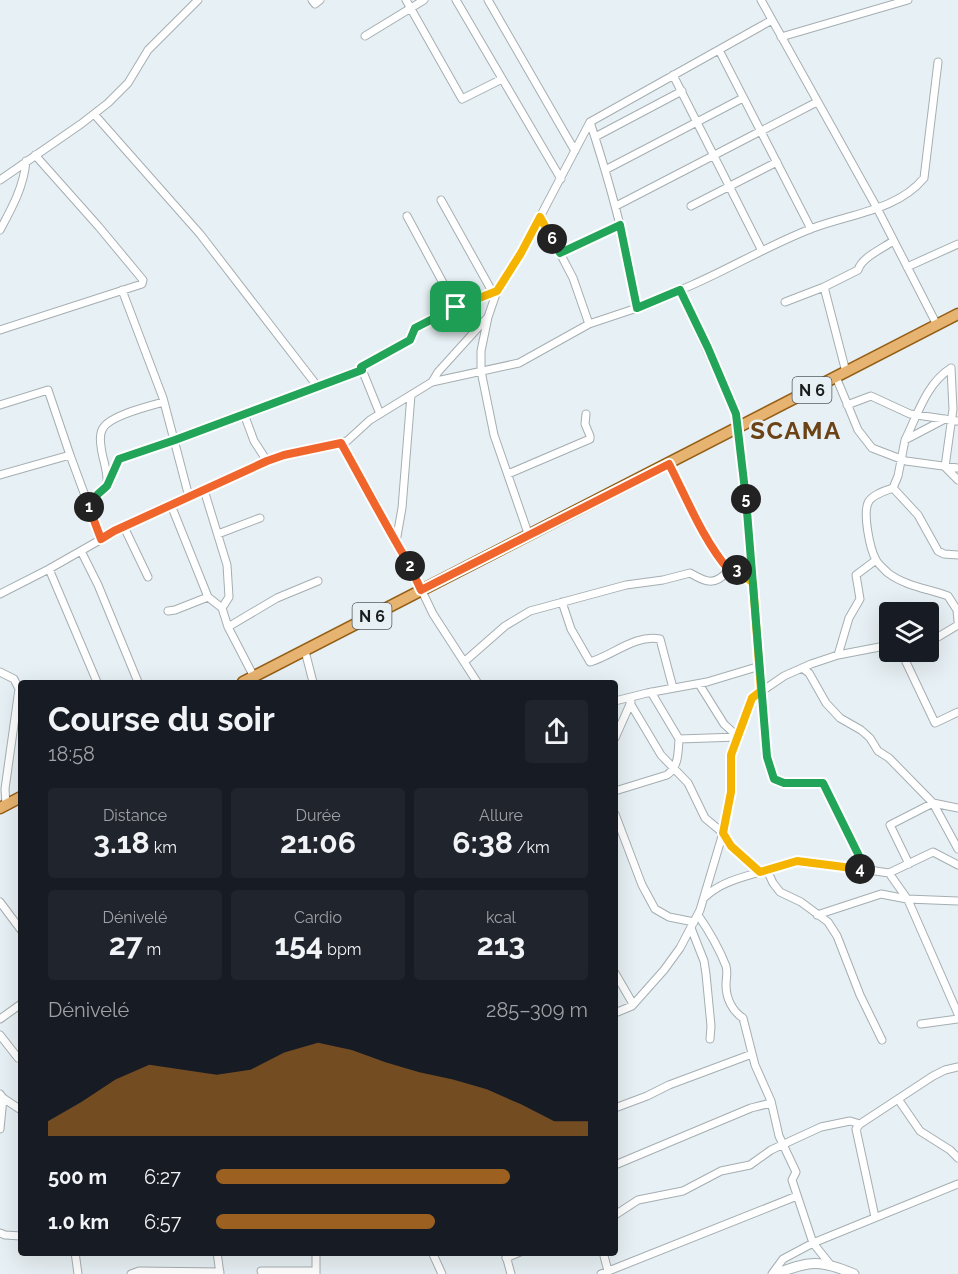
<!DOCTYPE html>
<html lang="fr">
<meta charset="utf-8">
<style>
body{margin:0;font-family:Raleway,sans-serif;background:#20242c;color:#f1f3f6;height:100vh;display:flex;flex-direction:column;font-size:22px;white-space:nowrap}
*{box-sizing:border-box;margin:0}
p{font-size:20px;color:#9ea1a6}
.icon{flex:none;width:33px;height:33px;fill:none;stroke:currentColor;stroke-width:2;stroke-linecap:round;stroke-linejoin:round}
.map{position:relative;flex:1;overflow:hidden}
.side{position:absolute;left:18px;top:680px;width:600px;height:576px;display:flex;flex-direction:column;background:#171b24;border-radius:6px;box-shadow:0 6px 24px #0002}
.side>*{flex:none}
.tools{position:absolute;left:879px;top:602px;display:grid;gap:12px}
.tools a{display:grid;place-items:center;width:60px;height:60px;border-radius:6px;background:#171b24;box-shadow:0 6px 24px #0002;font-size:30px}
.pin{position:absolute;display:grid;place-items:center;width:51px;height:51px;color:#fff;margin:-26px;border-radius:12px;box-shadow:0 3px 9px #0006}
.km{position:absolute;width:30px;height:30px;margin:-15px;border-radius:50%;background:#222;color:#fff;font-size:16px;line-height:30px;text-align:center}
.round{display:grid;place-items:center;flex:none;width:63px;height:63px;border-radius:6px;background:#20242c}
.head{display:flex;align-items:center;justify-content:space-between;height:102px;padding:0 30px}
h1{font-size:33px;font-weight:700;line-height:45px}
.metrics{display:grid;grid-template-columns:repeat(3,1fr);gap:9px;height:102px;padding:6px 30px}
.metrics div{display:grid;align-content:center;border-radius:6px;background:#20242c;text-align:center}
.metrics b{font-size:30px;font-weight:700}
.metrics small{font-size:16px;font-weight:400}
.metrics p{font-size:16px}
.chart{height:168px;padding:12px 30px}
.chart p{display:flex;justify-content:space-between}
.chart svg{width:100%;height:108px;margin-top:6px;fill:#9c6121;opacity:.7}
ul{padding:0 30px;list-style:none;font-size:20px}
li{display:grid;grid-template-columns:96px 72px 1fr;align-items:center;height:45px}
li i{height:15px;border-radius:8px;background:#9c6121}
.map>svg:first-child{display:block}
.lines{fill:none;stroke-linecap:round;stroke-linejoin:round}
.street-casing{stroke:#a5aeb1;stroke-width:9}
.secondary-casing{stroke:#a5aeb1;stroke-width:11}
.primary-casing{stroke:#945e15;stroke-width:13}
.street{stroke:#fff;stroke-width:7}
.secondary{stroke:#fff;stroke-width:9}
.primary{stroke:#e7b370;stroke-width:10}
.split-1-casing{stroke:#fff;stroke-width:12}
.split-2-casing{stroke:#fff;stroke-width:12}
.split-3-casing{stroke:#fff;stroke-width:12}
.split-4-casing{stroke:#fff;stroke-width:12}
.split-5-casing{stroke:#fff;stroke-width:12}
.split-6-casing{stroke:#fff;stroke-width:12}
.split-7-casing{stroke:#fff;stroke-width:12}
.split-1{stroke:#22a559;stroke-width:8}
.split-2{stroke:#f0652b;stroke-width:8}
.split-3{stroke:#f0652b;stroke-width:8}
.split-4{stroke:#f5b400;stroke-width:8}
.split-5{stroke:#22a559;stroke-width:8}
.split-6{stroke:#22a559;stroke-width:8}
.split-7{stroke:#f5b400;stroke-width:8}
.labels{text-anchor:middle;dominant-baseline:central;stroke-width:5;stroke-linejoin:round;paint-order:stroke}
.shield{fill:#e7f0f4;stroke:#565c5e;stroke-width:1.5}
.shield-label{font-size:16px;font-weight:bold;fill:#181c1d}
.district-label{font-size:24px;font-weight:bold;letter-spacing:1.5px;fill:#6b4317;stroke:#e7f0f4}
</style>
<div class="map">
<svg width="958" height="1274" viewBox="0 0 958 1274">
<rect width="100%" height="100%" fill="#e7f0f4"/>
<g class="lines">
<defs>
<path id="street" d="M 312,0 L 315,4 L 320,0
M 406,0 L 462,99 L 502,79
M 456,0 L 561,179
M 488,0 L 575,151
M 761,0 L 877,208 L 937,325
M 365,36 L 424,0
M 781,37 L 908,0
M 719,50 L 811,229
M 673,75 L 762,251
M 94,114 L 200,234 L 318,387
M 590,122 C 610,183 627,244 637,308 C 655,300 674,293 692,285 C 733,267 771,244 813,228 C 850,214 898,210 924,178 L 938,62
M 595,137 L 682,91
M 605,170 L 743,98
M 0,180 L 81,124 L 108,103 L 128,83 L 148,50 L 198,0
M 441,200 L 493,293
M 616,206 L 817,102
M 691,206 L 777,162
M 407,216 L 456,307
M 0,230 C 12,208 24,186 26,161
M 560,253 L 620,225
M 907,267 L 958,244
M 824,287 L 858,270 C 862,257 882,249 893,241
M 122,290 L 163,398 L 189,497
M 680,290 L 736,414 L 749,532 L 767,757 L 774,779 L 784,783 L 823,783 L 866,870
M 785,302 L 824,287 L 846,372
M 589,324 L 637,308
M 0,330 L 142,284 L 143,280 L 99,227 L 35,155
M 951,368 L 953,409 L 945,467 L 958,480
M 836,377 L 858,430 L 872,448 L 906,461 L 958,468
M 432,382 L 519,363 L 589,324 L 573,278 L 541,217
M 0,405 L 48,390 L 70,455
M 847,405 L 871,396 L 910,414 L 958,421
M 244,414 L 254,441 L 267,461
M 380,414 L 361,367 L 410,340 L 415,328 L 446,311 L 497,291
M 945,419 L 905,440 L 898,476 L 893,488 C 885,491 874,494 869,501 C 862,512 870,549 876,560 C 878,564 885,570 888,573 C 905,586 929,589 948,596 L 957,610 L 958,621
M 905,440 C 918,414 926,384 951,368
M 341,443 L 376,503 L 388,530 L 410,566 L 433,614 L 477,682
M 669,464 L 706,537 L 729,570
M 508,474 L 590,439 L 590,436 L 585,424 L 586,414
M 0,475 L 70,455 L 101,539
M 107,483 C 108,470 102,459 101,446 C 100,440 100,433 103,428 C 111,415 150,406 164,402
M 893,488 L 918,515 L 938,551 L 944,554 L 958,555
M 204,490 L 227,565 L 229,597 L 222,608
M 171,505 L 208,597
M 89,506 L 107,486 L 119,459 L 175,440 L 362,370
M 124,527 L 148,577
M 218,534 L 260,518
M 529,536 L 494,435 L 481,371 L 481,351 L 488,317 L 497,291 L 521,253 L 590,122 L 772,20
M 396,542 L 402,508 L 411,395
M 81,551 L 98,585 L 138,682
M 0,594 L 49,569
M 562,602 L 571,629 L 590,662 C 612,656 635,634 660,639 L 673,688
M 168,611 L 175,610 L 208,597 L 222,608 L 228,627 L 254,677
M 228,627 L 277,598 L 318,581
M 928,643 L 958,625
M 305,651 L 313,682
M 905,651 L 906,662 L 935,723 L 958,712
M 838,655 L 849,618 L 860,599 L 856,575 L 876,560
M 464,662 L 505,626 L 530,611 L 626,585 L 663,580 L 690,573 C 707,583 715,586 729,570 C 740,569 745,576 753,583
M 802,668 L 809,673 L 826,703 L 840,718 L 861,730 L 870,738 L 878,751 L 889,758 L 933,803 L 958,849
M 0,672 L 14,679 L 19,689 L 5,789 L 6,805
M 97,682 L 49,569 L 114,532 L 267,461 L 284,455 L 347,441 L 370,420 L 432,382 L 438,372 L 486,319
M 699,684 L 724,724 L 738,737
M 651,692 L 679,739 L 738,737
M 615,701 L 647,693 L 707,682 L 760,666
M 630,703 L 661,755 L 688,783 L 705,818 L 723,833 L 731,846 L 760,872 L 797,861 L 834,865 L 889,873 L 933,852 L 958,865
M 615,738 L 631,702
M 615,791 L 667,775 C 679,766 678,753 679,739
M 615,814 L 642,885 L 655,909 L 669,917 L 694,922
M 909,864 L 890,825 L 933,803 L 958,808
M 767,870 L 773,883 L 780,892 L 801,902 L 828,922 L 837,936 L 860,995 L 882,1040
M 889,873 L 908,900 L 958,1014
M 705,897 C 721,882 740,878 760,872
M 0,902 L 21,930
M 698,915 C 709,931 719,948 726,966 C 728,974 726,977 726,985 C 726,998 732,1011 743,1018 L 755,1065 L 771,1101 L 779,1136 L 796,1172 L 792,1180 L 813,1243 L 829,1263
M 817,915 L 881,894 L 907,899 L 958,901
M 691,928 L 704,961 L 706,974 L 711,1026 L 710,1039
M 615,973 L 633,1004
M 615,1013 L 632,1006 L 664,970 L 680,948 L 700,910 L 723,833 L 731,792 L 731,755 L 752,698 L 784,676 L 811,664 L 838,655 L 890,645
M 0,1019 L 21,1004
M 921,1024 L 958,1019
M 0,1035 L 18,1058
M 0,1094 L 3,1098 L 0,1129
M 3,1098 L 21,1110
M 898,1099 L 920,1131 L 950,1150 L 958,1158
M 615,1108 L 647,1096 L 669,1085 L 752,1054
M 615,1165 L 751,1108 L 771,1103
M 615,1215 L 638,1200 L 683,1191 L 721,1171 L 750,1165 L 771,1150 L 821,1127 L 850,1121 L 860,1124
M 875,1217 L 856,1129 L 860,1124 L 933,1076 L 945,1070 L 958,1067
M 0,1233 L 5,1235 L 21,1236
M 75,1252 L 78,1274
M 217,1252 L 220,1274
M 316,1252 L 316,1274
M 432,1252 L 442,1274
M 505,1252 L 511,1274
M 603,1252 L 608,1271
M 506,1258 L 520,1252
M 261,1271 L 316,1271
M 131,1274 L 139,1271 L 220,1272
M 601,1274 L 797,1196
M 772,1274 L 783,1259 L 813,1243 L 958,1184"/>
<path id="secondary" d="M 775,1274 C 810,1261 819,1259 854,1274"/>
<path id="primary" d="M 243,682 L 958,314
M 0,808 L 21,797"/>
</defs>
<!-- street casing -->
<use href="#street" class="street-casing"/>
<!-- secondary casing -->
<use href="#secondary" class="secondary-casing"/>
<!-- primary casing -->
<use href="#primary" class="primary-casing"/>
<!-- street -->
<use href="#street" class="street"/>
<!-- secondary -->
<use href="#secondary" class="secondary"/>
<!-- primary -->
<use href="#primary" class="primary"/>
</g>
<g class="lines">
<defs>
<path id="split-1" d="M 89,507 L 98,494 L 107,486 L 119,459 L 175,440 L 362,370 L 361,367 L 410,340 L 415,328 L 456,307"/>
<path id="split-2" d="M 89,507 L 101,539 L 114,531 L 267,461 L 284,455 L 341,443 C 364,484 386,526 410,566"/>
<path id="split-3" d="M 410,566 L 421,590 L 669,464 C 686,497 704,542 729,570 L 737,570"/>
<path id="split-4" d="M 737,570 L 753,583 L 761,691 L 752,698 L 731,755 L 731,792 L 723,833 L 731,846 L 760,872 L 797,861 L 860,869"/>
<path id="split-5" d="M 746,499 L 767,757 L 774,779 L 784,783 L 823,783 L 866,870 L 860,869"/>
<path id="split-6" d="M 552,239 L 560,253 L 620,225 L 637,308 L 680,290 L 708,348 L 736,414 L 746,499"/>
<path id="split-7" d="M 456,307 L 497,291 L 521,253 L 540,217 L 552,239"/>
</defs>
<!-- split-1 casing -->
<use href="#split-1" class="split-1-casing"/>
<!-- split-2 casing -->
<use href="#split-2" class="split-2-casing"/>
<!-- split-3 casing -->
<use href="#split-3" class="split-3-casing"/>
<!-- split-4 casing -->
<use href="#split-4" class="split-4-casing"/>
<!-- split-5 casing -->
<use href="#split-5" class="split-5-casing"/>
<!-- split-6 casing -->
<use href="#split-6" class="split-6-casing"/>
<!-- split-7 casing -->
<use href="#split-7" class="split-7-casing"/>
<!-- split-1 -->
<use href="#split-1" class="split-1"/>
<!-- split-2 -->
<use href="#split-2" class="split-2"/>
<!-- split-3 -->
<use href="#split-3" class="split-3"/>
<!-- split-4 -->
<use href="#split-4" class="split-4"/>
<!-- split-5 -->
<use href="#split-5" class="split-5"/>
<!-- split-6 -->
<use href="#split-6" class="split-6"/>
<!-- split-7 -->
<use href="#split-7" class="split-7"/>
</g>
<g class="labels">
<!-- shield labels -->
<g class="shield">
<rect x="792.5" y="377" width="39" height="26" rx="4.5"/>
<rect x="352.5" y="603" width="39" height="26" rx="4.5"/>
</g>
<g class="shield-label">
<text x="812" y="390">N 6</text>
<text x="372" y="616">N 6</text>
</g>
<!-- district labels -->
<g class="district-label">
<text x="796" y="430">SCAMA</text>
</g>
</g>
</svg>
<div class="tools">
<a><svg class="icon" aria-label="layers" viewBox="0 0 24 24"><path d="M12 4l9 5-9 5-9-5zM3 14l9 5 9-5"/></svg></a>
</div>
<div class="pin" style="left:456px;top:307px;background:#1e9e55"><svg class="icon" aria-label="arrive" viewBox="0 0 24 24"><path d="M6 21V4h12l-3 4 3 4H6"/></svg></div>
<b class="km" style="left:89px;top:507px">1</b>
<b class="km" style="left:410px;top:566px">2</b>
<b class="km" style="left:737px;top:570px">3</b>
<b class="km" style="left:860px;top:869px">4</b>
<b class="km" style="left:746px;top:499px">5</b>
<b class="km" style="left:552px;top:239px">6</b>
<section class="side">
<div class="head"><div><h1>Course du soir</h1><p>18:58</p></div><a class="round"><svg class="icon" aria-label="share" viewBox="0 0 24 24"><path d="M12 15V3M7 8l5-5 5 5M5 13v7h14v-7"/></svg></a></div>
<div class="metrics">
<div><p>Distance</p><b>3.18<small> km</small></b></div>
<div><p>Durée</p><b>21:06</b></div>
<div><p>Allure</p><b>6:38<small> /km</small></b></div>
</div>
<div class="metrics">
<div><p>Dénivelé</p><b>27<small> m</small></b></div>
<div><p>Cardio</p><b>154<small> bpm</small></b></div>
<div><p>kcal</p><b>213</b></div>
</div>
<div class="chart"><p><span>Dénivelé</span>285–309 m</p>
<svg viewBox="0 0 160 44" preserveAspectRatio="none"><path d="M0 44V38L10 30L20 21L30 15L40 17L50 19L60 17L70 10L80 6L90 9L100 14L110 18L120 21L130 25L140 31L150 38L160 38V44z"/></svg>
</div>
<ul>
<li><b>500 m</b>6:27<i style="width:79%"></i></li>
<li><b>1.0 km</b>6:57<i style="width:59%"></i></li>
</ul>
</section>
</div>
